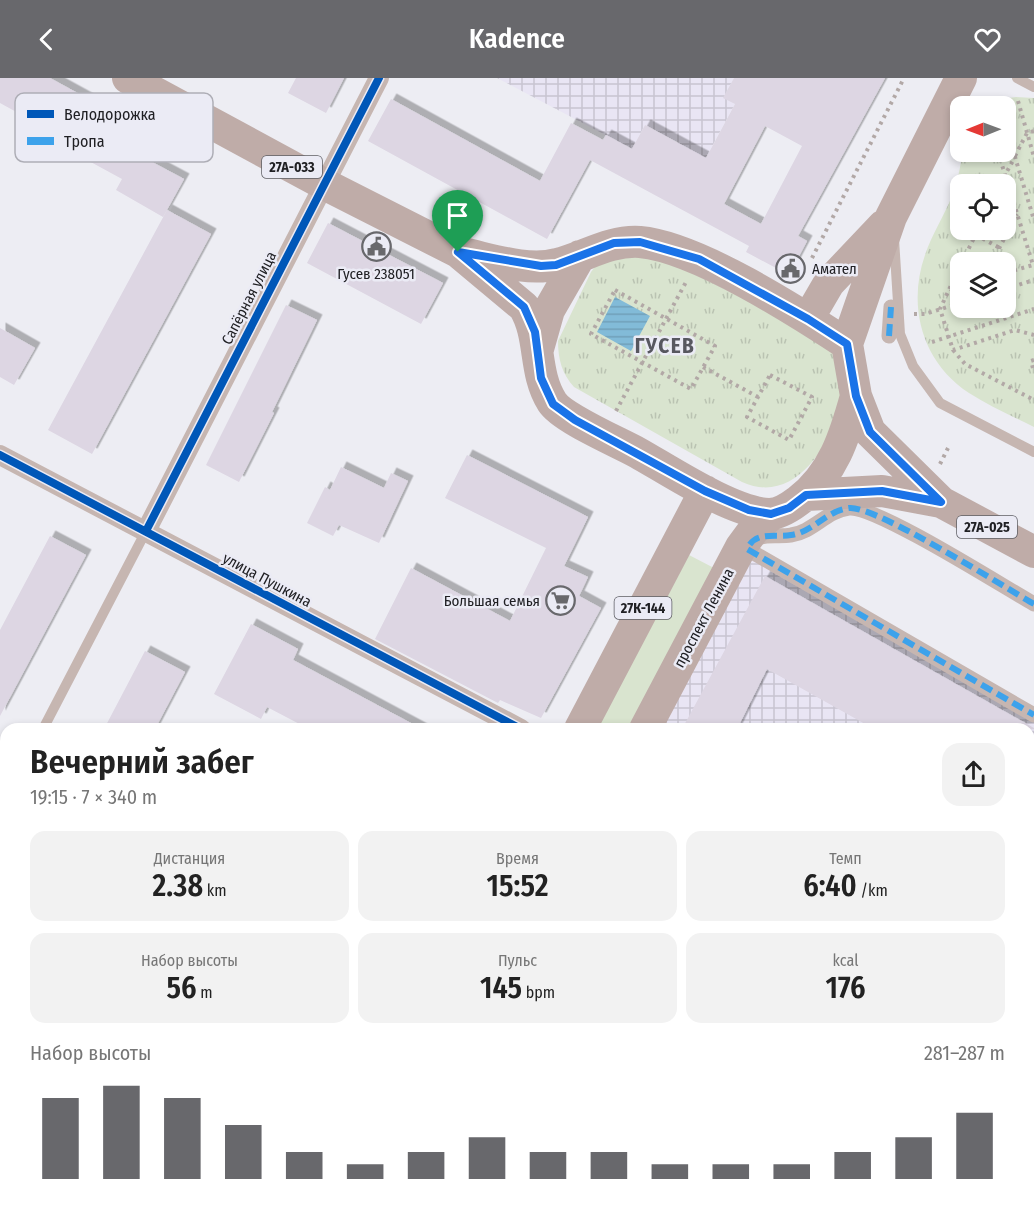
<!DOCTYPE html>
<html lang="ru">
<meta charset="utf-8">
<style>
body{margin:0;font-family:"Fira Sans Condensed",sans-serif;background:#f2f2f2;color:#222;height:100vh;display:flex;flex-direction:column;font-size:22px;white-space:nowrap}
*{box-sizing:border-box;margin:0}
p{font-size:20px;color:#767676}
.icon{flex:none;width:33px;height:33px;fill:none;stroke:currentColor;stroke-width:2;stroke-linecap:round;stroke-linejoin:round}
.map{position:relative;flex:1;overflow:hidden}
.side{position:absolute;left:0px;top:645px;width:1035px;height:488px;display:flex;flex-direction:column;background:#fff;border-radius:18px 18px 0 0;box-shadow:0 3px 9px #0003}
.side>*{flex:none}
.needle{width:39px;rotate:269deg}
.tools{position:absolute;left:950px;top:18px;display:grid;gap:12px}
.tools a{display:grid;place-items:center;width:66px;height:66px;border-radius:12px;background:#fff;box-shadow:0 3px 9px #0003;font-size:30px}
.pin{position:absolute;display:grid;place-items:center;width:51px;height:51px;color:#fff;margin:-62px -26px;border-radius:50% 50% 50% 0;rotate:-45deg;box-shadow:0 0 6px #0007}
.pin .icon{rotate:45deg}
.round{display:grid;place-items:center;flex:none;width:63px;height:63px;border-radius:18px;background:#f2f2f2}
.head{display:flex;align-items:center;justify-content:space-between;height:102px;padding:0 30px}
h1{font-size:33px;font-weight:600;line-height:45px}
.metrics{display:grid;grid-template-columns:repeat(3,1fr);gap:9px;height:102px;padding:6px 30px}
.metrics div{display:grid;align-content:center;border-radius:15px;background:#f2f2f2;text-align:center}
.metrics b{font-size:30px;font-weight:600}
.metrics small{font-size:16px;font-weight:400}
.metrics p{font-size:16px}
.chart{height:168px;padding:12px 30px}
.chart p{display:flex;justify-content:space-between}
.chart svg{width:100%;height:108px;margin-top:6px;stroke:#68686c;stroke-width:6}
header{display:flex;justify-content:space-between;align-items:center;height:78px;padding:0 30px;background:#68686c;color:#fff;font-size:27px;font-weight:600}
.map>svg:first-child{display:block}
.industrial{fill:url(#industrial-grid)}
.green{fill:#d9e4cf}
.park{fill:url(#park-tufts);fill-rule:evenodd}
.water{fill:url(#water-rules)}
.building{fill:#ddd6e3;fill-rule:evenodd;filter:url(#shadow)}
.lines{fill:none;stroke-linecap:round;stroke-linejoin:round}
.path{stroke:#b2a8a6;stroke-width:4;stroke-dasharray:3 4.5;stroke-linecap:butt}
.service{stroke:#c6b6b1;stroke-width:10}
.pedestrian{stroke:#c6b6b1;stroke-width:15}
.minor{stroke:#c6b6b1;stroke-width:20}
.primary{stroke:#bfaca8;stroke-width:32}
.quiet{stroke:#3da2eb;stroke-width:6;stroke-dasharray:12 6;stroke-linecap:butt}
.cycleway-casing{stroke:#ebebf5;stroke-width:11}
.cycleway{stroke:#0057b8;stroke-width:8}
.route-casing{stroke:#fff;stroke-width:12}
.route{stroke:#1a73e8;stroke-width:8}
.labels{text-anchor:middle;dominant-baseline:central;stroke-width:5;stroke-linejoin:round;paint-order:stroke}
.shield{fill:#ebebf5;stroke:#5d5d63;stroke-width:1.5}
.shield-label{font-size:14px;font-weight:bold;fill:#202024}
.poi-label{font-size:15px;fill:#202024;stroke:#ebebf5;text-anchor:start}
.street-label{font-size:15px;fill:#202024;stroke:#ebebf5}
.district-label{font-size:21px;font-weight:bold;letter-spacing:1.5px;fill:#57575f;stroke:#ebebf5}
.key{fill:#ebebf5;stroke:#aeaeb6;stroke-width:1.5}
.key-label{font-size:16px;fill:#202024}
</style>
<header><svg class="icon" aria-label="back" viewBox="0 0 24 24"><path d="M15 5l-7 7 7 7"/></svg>Kadence<svg class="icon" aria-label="heart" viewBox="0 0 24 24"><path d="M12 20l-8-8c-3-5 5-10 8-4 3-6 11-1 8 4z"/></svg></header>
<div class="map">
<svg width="1034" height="1132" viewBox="0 0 1034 1132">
<defs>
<pattern id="industrial-grid" width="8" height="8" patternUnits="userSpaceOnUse" patternTransform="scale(1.5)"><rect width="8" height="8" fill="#e9e5f4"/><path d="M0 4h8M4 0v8" fill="none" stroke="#c8c4d1"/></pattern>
<pattern id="park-tufts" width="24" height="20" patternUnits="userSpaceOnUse" patternTransform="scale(1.5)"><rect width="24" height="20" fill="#d9e4cf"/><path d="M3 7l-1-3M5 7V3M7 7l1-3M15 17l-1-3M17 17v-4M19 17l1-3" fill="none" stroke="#bac3b2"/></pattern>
<pattern id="water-rules" width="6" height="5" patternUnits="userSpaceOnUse" patternTransform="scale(1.5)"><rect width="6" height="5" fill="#82bbd8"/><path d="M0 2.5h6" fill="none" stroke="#70a0b9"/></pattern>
<filter id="shadow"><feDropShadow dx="5.5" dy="-5.5" stdDeviation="0" flood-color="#0004"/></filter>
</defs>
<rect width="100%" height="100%" fill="#ededf3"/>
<!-- industrial -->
<path class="industrial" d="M 497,0 L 734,0 L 724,19 L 735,26 L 694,102 L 677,64 L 645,47 L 632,71 Z
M 743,473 L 1034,640 L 1034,687 L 1029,695 L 1029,651 L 654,651 Z
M 416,1127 L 416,1126 L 786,1127 L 783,1132 L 413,1132 Z"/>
<!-- green -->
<path class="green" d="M 689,477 L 714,490 L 629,651 L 597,651 Z
M 346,1127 L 379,1127 L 376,1132 L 343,1132 Z"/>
<!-- park -->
<path class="park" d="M 1016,19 L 1034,20 L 1034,349 C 1012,338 989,328 969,315 C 922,284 907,228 925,177 C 932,156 944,138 952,118 C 958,104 960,88 963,74 L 1005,74 L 1005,28 L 988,28 L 1002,21 ZM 960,106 L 1005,106 L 1005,152 L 960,152 ZM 960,184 L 1005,184 L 1005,230 L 960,230 Z
M 637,168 L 823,259 L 845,283 C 842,301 843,325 836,342 C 821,381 788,425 742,404 L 574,309 C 562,296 558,281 558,263 L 591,194 L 597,186 Z"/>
<!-- water -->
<path class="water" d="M 615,219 L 650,238 L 631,273 L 597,254 Z
M 1034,856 L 1034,1131 L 887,1132 L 890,1126 L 1029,1126 L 1029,864 Z"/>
<!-- building -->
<path class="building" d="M 0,0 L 50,0 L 103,29 L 97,40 L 143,64 L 137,76 L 184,101 L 163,139 L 116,112 L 122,101 L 76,76 L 80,69 L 0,25 Z
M 296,0 L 344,0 L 326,35 L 288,15 Z
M 734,0 L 885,0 L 798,158 L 807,163 L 789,197 L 746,174 L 749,168 L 590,82 L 547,161 L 368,63 L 391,21 L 540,103 L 571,45 L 603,62 L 606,57 L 632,71 L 645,47 L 706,80 L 735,26 L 723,20 ZM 765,48 L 802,68 L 761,146 L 724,126 Z
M 167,132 L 211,156 L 92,376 L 48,352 Z
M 328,145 L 443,205 L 421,246 L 307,185 Z
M 286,227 L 317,242 L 272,334 L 274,335 L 239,404 L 206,387 Z
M 0,250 L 35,270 L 14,307 L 0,299 Z
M 467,377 L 588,439 L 564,488 L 588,499 L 579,518 L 601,530 L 541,640 L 500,622 L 498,625 L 375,561 L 411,490 L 510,543 L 546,470 L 445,420 Z
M 341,389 L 384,410 L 391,395 L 408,403 L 379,465 L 339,447 L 333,458 L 307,445 L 325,409 L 330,412 Z
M 50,458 L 86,477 L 0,638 L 0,552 Z
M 765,498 L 1034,650 L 1034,651 L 874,651 L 767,591 L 737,651 L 682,651 Z
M 251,546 L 298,571 L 293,582 L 422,651 L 309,651 L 267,629 L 261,641 L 214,616 Z
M 145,573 L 185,594 L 155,651 L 104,651 Z"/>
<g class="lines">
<!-- path -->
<path class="path" d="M 1018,23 L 1034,79
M 1005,46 L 1015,79
M 998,74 L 1033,187 L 1005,195
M 1015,78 L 1027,55 L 1034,53
M 1000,106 L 1015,79 L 1034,142
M 976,157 L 1000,170
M 812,180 L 904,0
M 962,184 L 978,152
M 992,184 L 1017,136
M 960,188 L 940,231 L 953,272 L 1015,252 L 1034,257
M 949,211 L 960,208
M 1005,211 L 1034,202
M 615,212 L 715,268 L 691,311 L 591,256 Z
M 914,236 L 925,236 L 960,225
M 932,264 L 1034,231
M 953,272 L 965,286 L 1034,322
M 1034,282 L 1031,283 L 1034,294
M 703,289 L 758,319
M 770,297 L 812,319 L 789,362 L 747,339 Z
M 616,333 L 686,204
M 940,386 L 948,370"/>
<!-- service -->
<path class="service" d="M 1017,0 L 1034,9
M 894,161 L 900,256 L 913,288 L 940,325 L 1034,374
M 43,651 L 146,453
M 0,732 L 6,721
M 1029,734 L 1034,725
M 163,1132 L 164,1129
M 802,1132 L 805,1126"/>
<!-- pedestrian -->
<path class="pedestrian" d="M 889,258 L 891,229
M 1034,526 C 1004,509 875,427 849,430 C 826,433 813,454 791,457 C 775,460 756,452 747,471 L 1034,637"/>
<!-- minor -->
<path class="minor" d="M 0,377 L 521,651
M 146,453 L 379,0"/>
<!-- primary -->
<path class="primary" d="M 128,0 L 322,105 L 458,174 L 524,229 C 542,259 533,294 552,324 C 562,340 618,364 638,375 C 670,393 733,435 769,436 C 779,436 790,429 798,423 C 833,397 845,358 856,318
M 462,175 C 491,181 528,194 557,186 C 585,179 609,162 640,164 C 697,169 798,234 847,266 L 856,318 L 870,354 L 941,424 L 1034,474
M 808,241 L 829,205 L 883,148
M 847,266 L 891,139 L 961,0
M 538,271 L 549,232 L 580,178
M 806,417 L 882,413 L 941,424
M 580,651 L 705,413
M 645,651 L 741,469 L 755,450 L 771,437
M 327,1132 L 330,1126
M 393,1132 L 396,1126"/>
<!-- quiet -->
<path class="quiet" d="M 889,258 L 891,229
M 1034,526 C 1004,509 875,427 849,430 C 826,433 813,454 791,457 C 775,460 756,452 747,471 L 1034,637"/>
<defs>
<path id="cycleway" d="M 0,377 L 521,651
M 146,453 L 379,0"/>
</defs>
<!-- cycleway casing -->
<use href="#cycleway" class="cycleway-casing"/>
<!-- cycleway -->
<use href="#cycleway" class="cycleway"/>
</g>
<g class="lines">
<defs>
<path id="route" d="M 640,164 L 699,181 L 808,241 L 847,266 L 856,318 L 870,354 L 941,424 L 882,413 L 806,417 L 789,430 L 771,436 L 749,432 L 705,413 L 575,342 L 553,326 L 541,300 L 535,254 L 524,229 L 458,174 L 541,188 L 556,187 L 614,165 Z"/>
</defs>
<!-- route casing -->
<use href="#route" class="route-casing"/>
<!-- route -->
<use href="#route" class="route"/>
</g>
<!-- icons -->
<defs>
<symbol id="civic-ring" viewBox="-11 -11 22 22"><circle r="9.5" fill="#ebebf5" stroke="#68686c" stroke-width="1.5"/><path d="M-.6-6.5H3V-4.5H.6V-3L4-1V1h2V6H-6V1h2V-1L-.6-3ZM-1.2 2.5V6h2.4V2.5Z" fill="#68686c"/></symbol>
<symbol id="supermarket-ring" viewBox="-11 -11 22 22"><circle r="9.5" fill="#ebebf5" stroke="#68686c" stroke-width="1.5"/><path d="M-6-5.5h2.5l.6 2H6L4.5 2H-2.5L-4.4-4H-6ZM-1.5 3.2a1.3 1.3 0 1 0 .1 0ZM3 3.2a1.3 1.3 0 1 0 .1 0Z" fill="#68686c"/></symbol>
</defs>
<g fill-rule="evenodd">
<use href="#civic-ring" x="360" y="152" width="33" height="33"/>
<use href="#civic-ring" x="774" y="174" width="33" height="33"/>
<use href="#supermarket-ring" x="544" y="506" width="33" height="33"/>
</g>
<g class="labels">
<!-- shield labels -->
<g class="shield">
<rect x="262" y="78" width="60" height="22" rx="4.5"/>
<rect x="957" y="438" width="60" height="22" rx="4.5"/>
<rect x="614.5" y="519" width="57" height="22" rx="4.5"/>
</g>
<g class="shield-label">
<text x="292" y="89">27А-033</text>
<text x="987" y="449">27А-025</text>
<text x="643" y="530">27К-144</text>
</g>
<!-- poi labels -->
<g class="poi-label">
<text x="812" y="191">Амател</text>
<text x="376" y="196" text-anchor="middle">Гусев 238051</text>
<text x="540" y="523" text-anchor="end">Большая семья</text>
</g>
<!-- street labels -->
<g class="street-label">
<text transform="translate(249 220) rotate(-63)">Сапёрная улица</text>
<text transform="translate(267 502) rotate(28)">улица Пушкина</text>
<text transform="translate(704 540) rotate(-62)">проспект Ленина</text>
</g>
<!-- district labels -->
<g class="district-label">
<text x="665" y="268">ГУСЕВ</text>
</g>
</g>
<!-- legend -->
<rect x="15" y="15" width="198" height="69" rx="9" class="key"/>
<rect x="27" y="32" width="27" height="8" fill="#0057b8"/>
<rect x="27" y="59" width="27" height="8" fill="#3da2eb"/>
<g class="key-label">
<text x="64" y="42">Велодорожка</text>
<text x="64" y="69">Тропа</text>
</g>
</svg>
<div class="tools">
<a><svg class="needle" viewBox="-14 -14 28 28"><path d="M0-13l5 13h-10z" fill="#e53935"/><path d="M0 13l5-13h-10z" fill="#767676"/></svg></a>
<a><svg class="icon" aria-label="locate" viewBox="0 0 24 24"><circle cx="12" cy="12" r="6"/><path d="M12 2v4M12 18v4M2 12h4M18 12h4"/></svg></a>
<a><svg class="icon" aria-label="layers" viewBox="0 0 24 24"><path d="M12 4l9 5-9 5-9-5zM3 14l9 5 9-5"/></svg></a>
</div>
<div class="pin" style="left:458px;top:174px;background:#1e9e55"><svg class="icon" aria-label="arrive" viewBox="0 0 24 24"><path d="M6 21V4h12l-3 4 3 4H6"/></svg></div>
<section class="side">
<div class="head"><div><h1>Вечерний забег</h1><p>19:15 · 7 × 340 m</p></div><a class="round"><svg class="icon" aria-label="share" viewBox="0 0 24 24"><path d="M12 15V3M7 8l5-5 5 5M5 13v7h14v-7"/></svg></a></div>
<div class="metrics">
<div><p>Дистанция</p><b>2.38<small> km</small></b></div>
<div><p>Время</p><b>15:52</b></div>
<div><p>Темп</p><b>6:40<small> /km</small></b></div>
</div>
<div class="metrics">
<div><p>Набор высоты</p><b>56<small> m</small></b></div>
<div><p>Пульс</p><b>145<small> bpm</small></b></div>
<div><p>kcal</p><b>176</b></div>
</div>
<div class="chart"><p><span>Набор высоты</span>281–287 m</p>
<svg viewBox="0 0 160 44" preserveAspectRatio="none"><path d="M5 44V11M15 44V6M25 44V11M35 44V22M45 44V33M55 44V38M65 44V33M75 44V27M85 44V33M95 44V33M105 44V38M115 44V38M125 44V38M135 44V33M145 44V27M155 44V17"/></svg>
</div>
</section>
</div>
